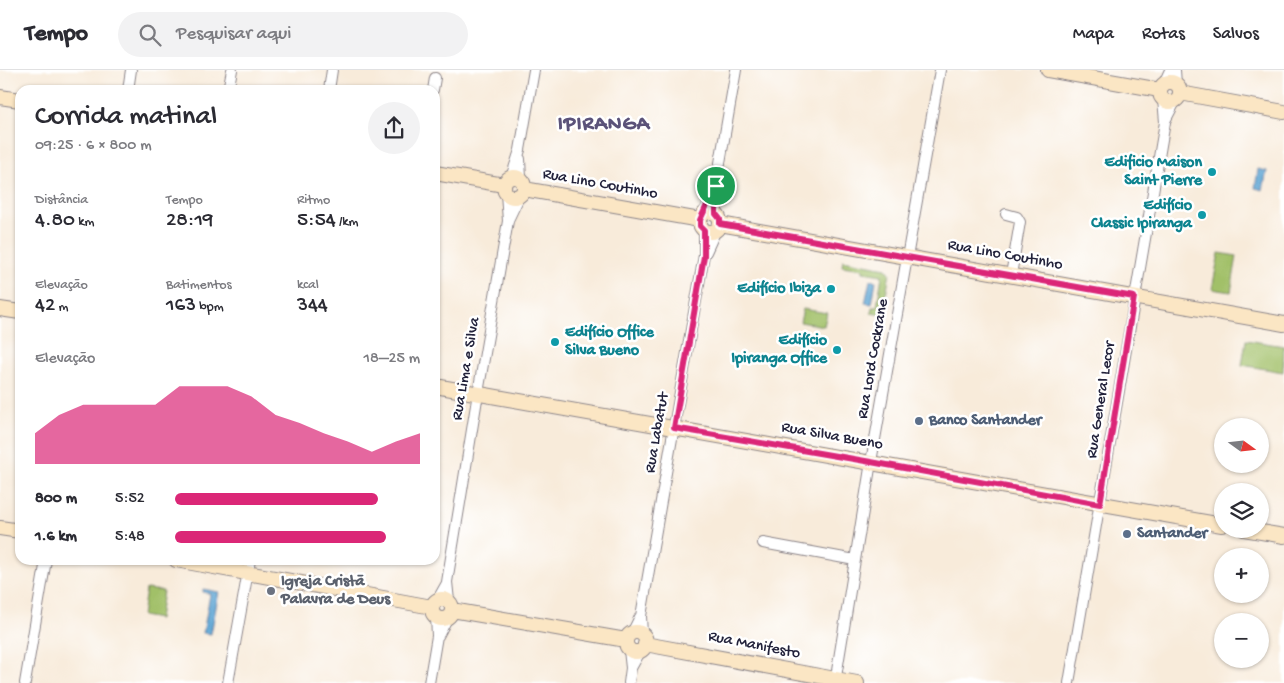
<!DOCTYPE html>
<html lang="pt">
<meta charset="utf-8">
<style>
body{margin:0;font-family:"Gochi Hand",sans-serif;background:#f2f2f3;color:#2b2b33;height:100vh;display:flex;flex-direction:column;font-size:19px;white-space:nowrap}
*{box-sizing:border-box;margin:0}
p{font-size:16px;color:#7c7c81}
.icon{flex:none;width:28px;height:28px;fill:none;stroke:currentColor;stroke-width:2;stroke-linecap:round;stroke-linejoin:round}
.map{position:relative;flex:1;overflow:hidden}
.details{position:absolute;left:15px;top:15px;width:425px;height:480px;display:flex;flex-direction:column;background:#fff;border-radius:15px;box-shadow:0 1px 4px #0004}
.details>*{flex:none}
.needle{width:32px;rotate:105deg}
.fabs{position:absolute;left:1214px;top:348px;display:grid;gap:10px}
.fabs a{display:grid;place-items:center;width:55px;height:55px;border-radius:50%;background:#fff;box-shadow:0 1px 4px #0004;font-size:25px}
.pin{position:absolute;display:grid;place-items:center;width:42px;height:42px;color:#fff;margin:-21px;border:2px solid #fff;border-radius:50%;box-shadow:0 1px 5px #0007}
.round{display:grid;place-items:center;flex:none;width:52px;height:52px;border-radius:26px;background:#f2f2f3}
.summary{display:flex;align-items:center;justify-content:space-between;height:85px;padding:0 20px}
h1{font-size:28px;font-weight:600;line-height:38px}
.figures{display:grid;grid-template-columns:repeat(3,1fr);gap:8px;height:85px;padding:5px 20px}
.figures div{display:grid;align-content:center}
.figures b{font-size:21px;font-weight:600}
.figures small{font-size:14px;font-weight:400}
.figures p{font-size:14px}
.chart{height:140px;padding:10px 20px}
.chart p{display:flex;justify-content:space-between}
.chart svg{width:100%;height:90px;margin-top:5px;fill:#db2777;opacity:.7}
ul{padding:0 20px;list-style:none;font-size:16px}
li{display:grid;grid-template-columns:80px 60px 1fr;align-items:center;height:38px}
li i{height:12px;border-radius:6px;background:#db2777}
header{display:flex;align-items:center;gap:30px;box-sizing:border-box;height:70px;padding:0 25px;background:#fff;border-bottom:1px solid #e1e1e2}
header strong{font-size:24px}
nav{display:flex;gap:28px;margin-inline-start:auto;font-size:18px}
.search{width:350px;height:45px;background:#f2f2f3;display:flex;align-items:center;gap:12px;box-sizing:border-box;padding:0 18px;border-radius:28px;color:#7c7c81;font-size:19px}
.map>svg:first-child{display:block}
.green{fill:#a1c067;stroke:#627151}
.water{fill:#5aa2d1;stroke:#3e6286}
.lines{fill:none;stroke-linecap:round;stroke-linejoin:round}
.street-casing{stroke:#8d868a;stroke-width:12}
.secondary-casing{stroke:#8d868a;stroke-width:16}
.street{stroke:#fff;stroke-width:10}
.secondary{stroke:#fbe6c4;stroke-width:14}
.route-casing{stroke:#fff;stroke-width:10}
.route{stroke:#db2777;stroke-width:6}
.culture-dot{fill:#0f9aa8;stroke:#fff;stroke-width:2}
.service-dot{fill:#5c6f8a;stroke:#fff;stroke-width:2}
.worship-dot{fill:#6b7280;stroke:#fff;stroke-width:2}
.labels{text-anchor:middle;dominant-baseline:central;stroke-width:5;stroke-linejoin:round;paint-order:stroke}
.culture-label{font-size:16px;font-weight:bold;fill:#0d838f;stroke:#fff;text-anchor:end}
.street-label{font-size:16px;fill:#22223b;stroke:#fff}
.service-label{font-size:16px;font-weight:bold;fill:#4e5e75;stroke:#fff;text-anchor:start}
.worship-label{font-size:16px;font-weight:bold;fill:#5b616d;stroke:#fff;text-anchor:start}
.district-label{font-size:21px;font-weight:bold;letter-spacing:1px;fill:#5b5279;stroke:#fff}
</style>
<header>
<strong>Tempo</strong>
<div class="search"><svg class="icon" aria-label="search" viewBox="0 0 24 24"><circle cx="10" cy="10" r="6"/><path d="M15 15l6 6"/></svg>Pesquisar aqui</div>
<nav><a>Mapa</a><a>Rotas</a><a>Salvos</a></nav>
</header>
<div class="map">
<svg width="1284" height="613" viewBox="0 0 1284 613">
<rect width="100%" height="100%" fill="#fff"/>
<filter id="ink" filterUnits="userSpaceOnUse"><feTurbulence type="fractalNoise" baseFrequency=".02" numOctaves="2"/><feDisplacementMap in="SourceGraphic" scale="10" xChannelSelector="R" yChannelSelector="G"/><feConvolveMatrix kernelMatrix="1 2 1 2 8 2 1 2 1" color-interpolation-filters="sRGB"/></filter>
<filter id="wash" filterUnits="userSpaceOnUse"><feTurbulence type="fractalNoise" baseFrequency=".0096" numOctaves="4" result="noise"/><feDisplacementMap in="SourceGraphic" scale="20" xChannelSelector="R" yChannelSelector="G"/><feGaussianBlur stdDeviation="1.12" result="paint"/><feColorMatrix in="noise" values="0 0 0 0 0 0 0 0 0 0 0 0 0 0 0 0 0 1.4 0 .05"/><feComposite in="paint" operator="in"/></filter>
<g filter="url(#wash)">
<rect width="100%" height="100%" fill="#f8ebda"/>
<!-- green -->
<path class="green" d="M 1219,183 L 1237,186 L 1231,222 L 1212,219 Z
M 843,190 L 886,198 L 890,203 L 882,245 L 871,243 L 872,237 L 877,237 L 882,205 L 863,202 L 863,199 L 842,196 Z
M 803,239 L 827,243 L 824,256 L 800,252 Z
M 1246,270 L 1284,276 L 1283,302 L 1242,295 Z
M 146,519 L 163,521 L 159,549 L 142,546 Z"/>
<!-- water -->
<path class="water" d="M 1258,99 L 1267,101 L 1263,120 L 1255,118 Z
M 870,210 L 876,211 L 872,234 L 865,233 Z
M 203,519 L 219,522 L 211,564 L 203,563 L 210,524 L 203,522 Z"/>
</g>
<g filter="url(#ink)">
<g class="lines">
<defs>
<path id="street" d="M 1175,0 L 1176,14
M 1164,13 L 1170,0
M 128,20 L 131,0
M 228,20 L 232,0
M 329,20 L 332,0
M 433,20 L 435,8
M 1165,51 L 1176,30
M 520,89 L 521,109
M 511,108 L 520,80 L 534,0
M 704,144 L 715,119
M 717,144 L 716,116 L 736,0
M 1006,144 L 1017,147 L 1020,152 L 1011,205
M 508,150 L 520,125
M 706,182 L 716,160
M 763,473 L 855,490
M 438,529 L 447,513
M 449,531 L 447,512 L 478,323 L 508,151 L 506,123
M 632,563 L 640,547
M 642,564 L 641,546 L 704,185 L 704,160
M 438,566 L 448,547
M 631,598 L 641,580
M 25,613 L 46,490
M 228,613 L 250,490
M 429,613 L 437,566 L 436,546
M 629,613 L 631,598 L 629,580
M 835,613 L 871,392 L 940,0
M 1069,613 L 1165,52 L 1163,29"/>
<path id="secondary" d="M 1048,0 L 1160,20
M1160 22a10 10 0 1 1 20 0a10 10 0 1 1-20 0Z
M 1180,23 L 1284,42
M 0,27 L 20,30
M 435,103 L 504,115
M504 117a10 10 0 1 1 20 0a10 10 0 1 1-20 0Z
M 524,119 L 700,150
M700 152a10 10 0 1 1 20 0a10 10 0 1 1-20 0Z
M 720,154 L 1284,254
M 0,239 L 20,242
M 435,316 L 1222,455
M 0,458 L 20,461
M 1244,459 L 1284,466
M 176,490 L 432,537
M432 539a10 10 0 1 1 20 0a10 10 0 1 1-20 0Z
M 452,540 L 626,570
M626 572a10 10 0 1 1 20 0a10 10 0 1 1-20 0Z
M 645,574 L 857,613"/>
</defs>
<!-- street casing -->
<use href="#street" class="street-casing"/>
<!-- secondary casing -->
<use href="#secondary" class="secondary-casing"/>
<!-- street -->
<use href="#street" class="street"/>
<!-- secondary -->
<use href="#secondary" class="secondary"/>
</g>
</g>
<g class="lines" filter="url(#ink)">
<defs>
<path id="route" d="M 716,116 L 716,144 L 720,149 L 720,154 L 1134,227 L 1100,434 L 871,392 L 674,358 L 704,186 L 704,160 L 700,156 L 700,150 Z"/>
</defs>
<!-- route casing -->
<use href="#route" class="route-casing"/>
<!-- route -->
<use href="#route" class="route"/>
</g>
<!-- markers -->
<g class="culture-dot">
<circle cx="1212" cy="102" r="5"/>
<circle cx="1202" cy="145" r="5"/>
<circle cx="831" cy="219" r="5"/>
<circle cx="555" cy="272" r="5"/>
<circle cx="837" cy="280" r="5"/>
</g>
<g class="service-dot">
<circle cx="919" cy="351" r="5"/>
<circle cx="1127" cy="464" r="5"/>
</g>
<circle class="worship-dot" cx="271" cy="521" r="5"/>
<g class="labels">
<!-- culture labels -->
<g class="culture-label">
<text x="1202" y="93">Edificio Maison<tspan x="1202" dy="18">Saint Pierre</tspan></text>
<text x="1192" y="136">Edifício<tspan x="1192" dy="18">Classic Ipiranga</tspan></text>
<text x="821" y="219">Edifício Ibiza</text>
<text x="565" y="263" text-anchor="start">Edifício Office<tspan x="565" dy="18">Silva Bueno</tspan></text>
<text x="827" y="271">Edifício<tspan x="827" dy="18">Ipiranga Office</tspan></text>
</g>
<!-- street labels -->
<g class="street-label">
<text transform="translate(600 115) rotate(10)">Rua Lino Coutinho</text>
<text transform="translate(1005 186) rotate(10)">Rua Lino Coutinho</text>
<text transform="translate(874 289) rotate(-80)">Rua Lord Cockrane</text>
<text transform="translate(467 299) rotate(-80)">Rua Lima e Silva</text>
<text transform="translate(1102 330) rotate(-81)">Rua General Lecor</text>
<text transform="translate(658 363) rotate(-80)">Rua Labatut</text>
<text transform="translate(832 367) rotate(10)">Rua Silva Bueno</text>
<text transform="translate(754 576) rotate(11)">Rua Manifesto</text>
</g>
<!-- service labels -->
<g class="service-label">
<text x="929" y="351">Banco Santander</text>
<text x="1137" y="464">Santander</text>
</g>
<!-- worship labels -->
<g class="worship-label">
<text x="281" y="512">Igreja Cristã<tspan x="281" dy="18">Palavra de Deus</tspan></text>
</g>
<!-- district labels -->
<g class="district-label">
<text x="604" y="55">IPIRANGA</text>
</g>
</g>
</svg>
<div class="fabs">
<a><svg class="needle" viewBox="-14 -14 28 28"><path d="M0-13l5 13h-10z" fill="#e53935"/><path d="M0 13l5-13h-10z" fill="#7c7c81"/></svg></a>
<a><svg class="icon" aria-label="layers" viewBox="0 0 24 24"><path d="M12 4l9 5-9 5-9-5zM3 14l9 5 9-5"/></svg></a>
<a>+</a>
<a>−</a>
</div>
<div class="pin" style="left:716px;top:116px;background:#1e9e55"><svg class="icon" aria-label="arrive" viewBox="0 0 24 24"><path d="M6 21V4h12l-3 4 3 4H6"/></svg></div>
<section class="details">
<div class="summary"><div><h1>Corrida matinal</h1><p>09:25 · 6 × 800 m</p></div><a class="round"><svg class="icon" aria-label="share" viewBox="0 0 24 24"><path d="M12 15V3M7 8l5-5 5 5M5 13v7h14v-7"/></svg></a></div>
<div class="figures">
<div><p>Distância</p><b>4.80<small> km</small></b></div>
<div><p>Tempo</p><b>28:19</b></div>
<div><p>Ritmo</p><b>5:54<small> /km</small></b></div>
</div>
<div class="figures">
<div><p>Elevação</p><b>42<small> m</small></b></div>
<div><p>Batimentos</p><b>163<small> bpm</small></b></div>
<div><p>kcal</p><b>344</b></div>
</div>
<div class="chart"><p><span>Elevação</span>18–25 m</p>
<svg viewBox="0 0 160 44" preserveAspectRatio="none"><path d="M0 44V29L10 20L20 15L30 15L40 15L50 15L60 6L70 6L80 6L90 11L100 20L110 24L120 29L130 33L140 38L150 33L160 29V44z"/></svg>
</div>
<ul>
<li><b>800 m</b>5:52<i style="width:83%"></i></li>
<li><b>1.6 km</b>5:48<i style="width:86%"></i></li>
</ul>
</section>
</div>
